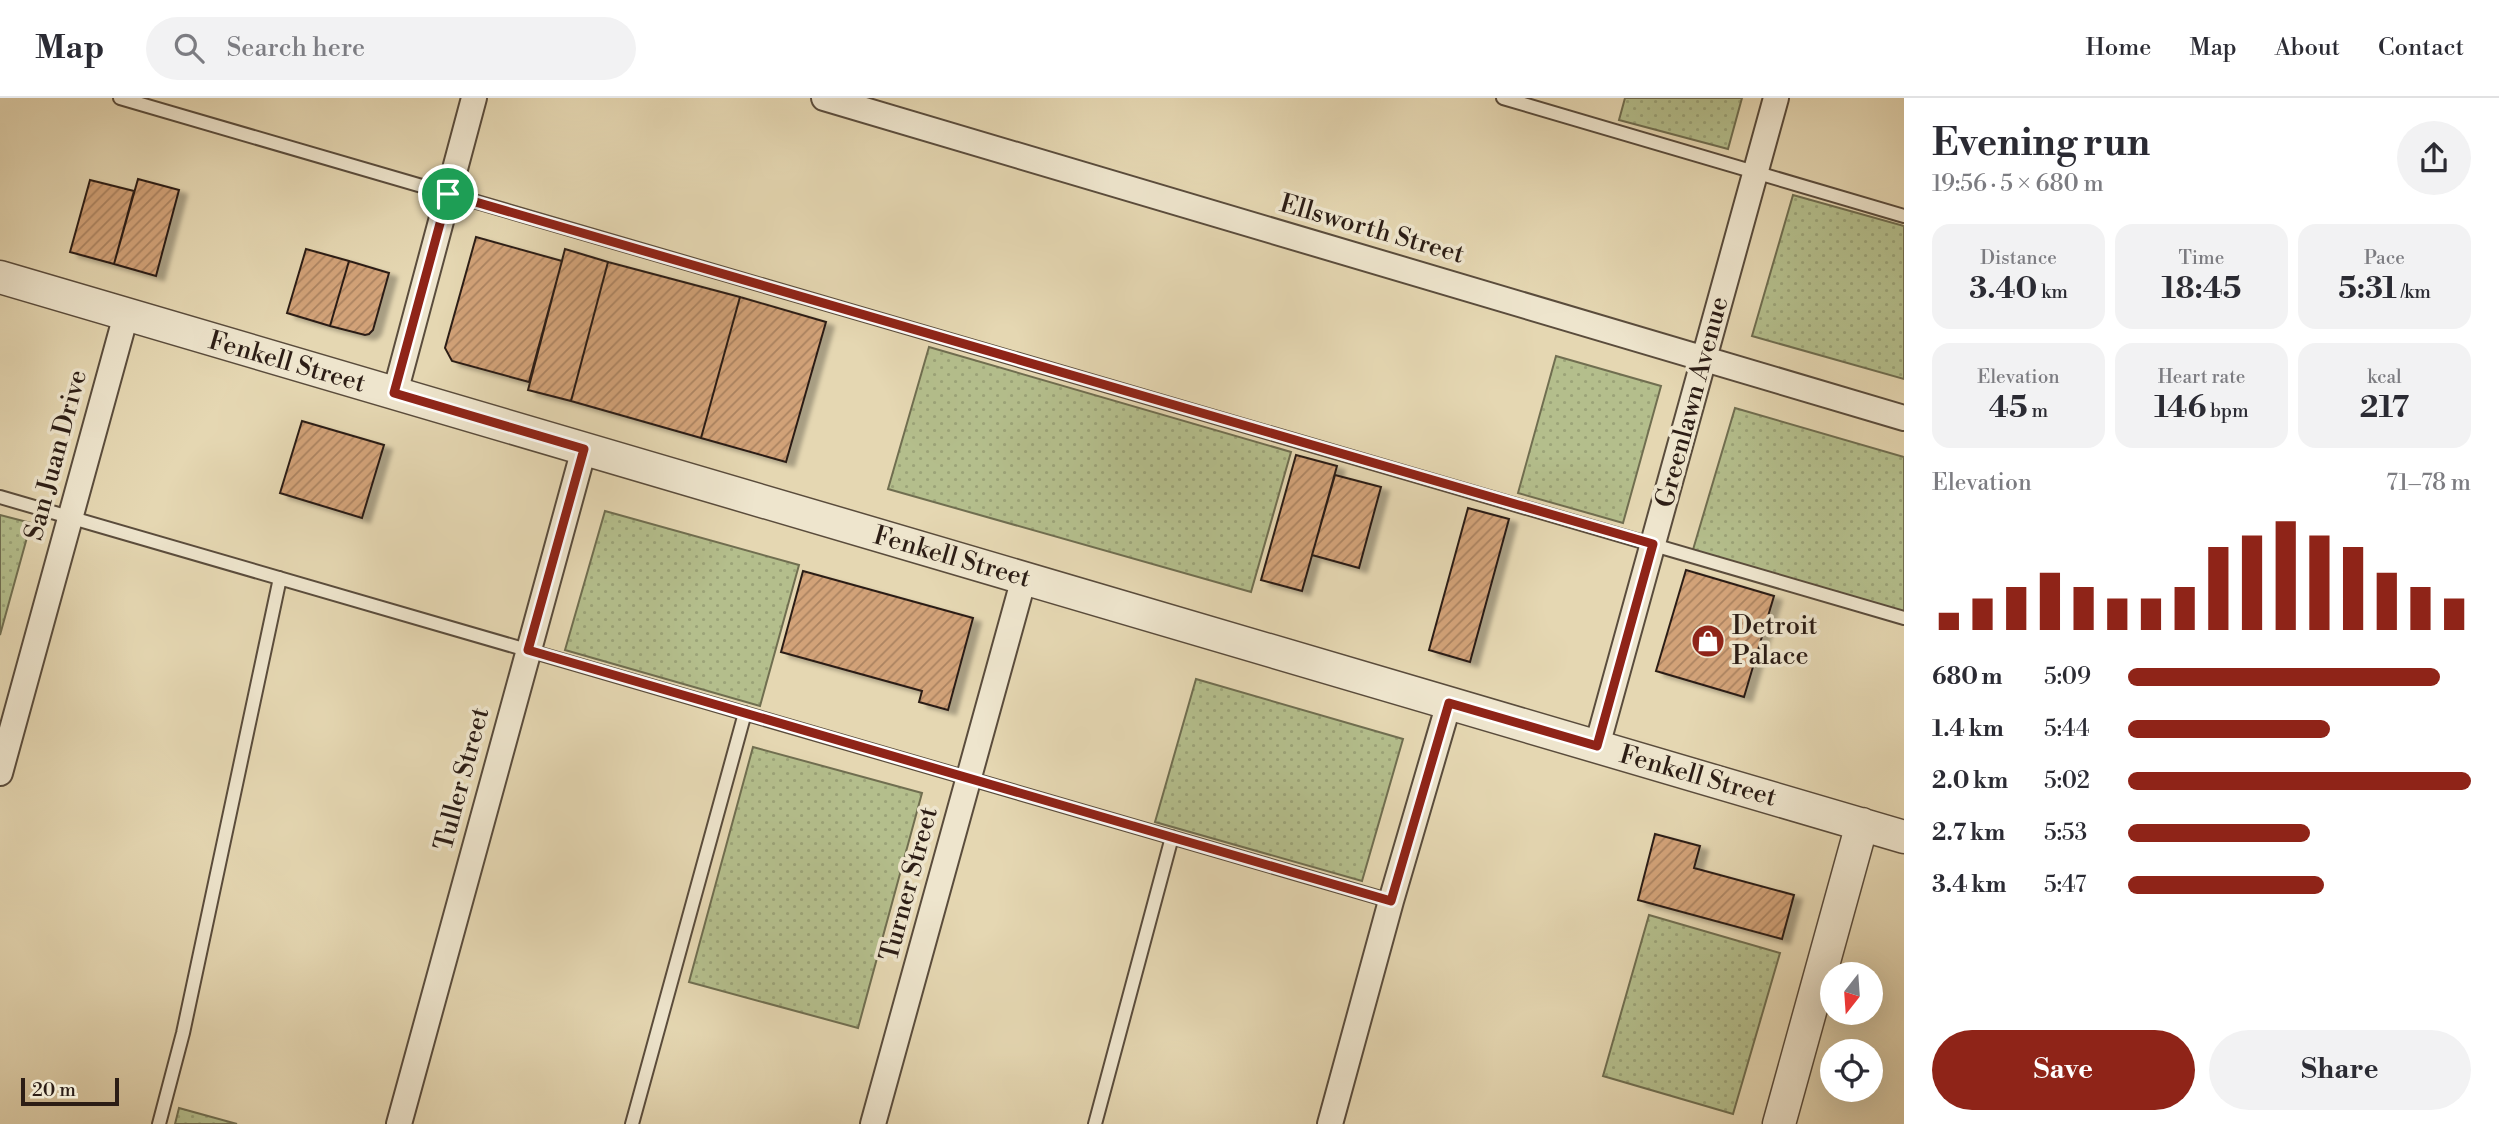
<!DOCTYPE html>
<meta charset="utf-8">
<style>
body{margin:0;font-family:"Libre Bodoni",serif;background:#f2f2f3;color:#2b2b33;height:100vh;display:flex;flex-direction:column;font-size:26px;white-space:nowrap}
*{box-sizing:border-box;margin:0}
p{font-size:23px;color:#7c7c81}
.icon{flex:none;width:38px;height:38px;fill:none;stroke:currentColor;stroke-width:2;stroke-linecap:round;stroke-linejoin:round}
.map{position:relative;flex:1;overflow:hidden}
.sheet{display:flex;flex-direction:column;background:#fff;width:595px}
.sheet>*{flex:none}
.needle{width:46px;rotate:197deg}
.buttons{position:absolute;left:1820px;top:864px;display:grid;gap:14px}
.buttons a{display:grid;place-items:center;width:63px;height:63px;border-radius:50%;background:#fff;box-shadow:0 7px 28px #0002;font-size:35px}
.scale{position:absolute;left:21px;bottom:18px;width:98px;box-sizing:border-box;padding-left:7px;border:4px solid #2c1d15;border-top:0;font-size:19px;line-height:24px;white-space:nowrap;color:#2c1d15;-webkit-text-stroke:5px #eee5cd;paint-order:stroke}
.pin{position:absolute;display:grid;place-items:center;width:60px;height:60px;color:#fff;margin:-30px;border:4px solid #fff;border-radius:50%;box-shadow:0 2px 7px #0007}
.round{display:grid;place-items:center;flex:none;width:74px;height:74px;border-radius:37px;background:#f2f2f3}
.headline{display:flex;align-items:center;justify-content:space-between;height:119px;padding:0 28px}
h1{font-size:38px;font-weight:700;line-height:52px}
.stats{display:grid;grid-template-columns:repeat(3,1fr);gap:10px;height:119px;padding:7px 28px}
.stats div{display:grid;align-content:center;border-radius:18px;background:#f2f2f3;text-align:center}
.stats b{font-size:30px;font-weight:700}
.stats small{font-size:19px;font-weight:400}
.stats p{font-size:19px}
.chart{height:196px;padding:14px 28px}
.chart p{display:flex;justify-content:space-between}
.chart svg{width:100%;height:126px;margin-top:7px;stroke:#8f2418;stroke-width:6}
.primary-button{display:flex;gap:14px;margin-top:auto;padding:14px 28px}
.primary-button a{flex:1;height:80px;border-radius:42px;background:#8f2418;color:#fff;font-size:28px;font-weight:700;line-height:80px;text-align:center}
.primary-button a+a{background:#f2f2f3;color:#2b2b33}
ul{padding:0 28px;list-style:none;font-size:23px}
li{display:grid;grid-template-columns:112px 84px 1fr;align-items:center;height:52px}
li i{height:18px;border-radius:9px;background:#8f2418}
header{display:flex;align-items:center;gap:42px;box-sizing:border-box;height:98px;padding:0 35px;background:#fff;border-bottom:2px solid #e1e1e2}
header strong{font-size:33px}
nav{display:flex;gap:38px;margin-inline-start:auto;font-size:24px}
.search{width:490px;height:63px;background:#f2f2f3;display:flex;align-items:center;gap:18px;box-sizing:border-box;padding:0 24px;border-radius:38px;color:#7c7c81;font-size:26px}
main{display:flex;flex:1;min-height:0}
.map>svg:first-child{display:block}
.grass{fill:url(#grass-dots);stroke:#706e50;stroke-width:2}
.building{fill:url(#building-hatch);stroke:#2c1d15;stroke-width:2;filter:url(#shadow)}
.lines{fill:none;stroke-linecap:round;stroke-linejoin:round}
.service-casing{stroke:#5a4c3c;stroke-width:16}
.minor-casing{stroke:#5a4c3c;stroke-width:28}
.tertiary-casing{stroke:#5a4c3c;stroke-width:35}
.service{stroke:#eee5cd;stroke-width:12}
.minor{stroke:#eee5cd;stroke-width:24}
.tertiary{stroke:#eee5cd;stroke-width:32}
.route-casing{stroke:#fff;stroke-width:14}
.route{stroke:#8f2418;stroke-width:9}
.labels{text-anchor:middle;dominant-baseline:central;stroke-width:7;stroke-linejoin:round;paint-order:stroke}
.street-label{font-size:26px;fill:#2c1d15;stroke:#eee5cd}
.poi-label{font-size:26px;fill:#2c1d15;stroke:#eee5cd;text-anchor:start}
</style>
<header>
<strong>Map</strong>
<div class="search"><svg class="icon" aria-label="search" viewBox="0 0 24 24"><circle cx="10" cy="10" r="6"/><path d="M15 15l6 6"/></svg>Search here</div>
<nav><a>Home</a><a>Map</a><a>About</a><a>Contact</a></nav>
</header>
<main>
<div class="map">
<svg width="1904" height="1026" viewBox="0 0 1904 1026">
<defs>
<pattern id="grass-dots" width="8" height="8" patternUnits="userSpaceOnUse" patternTransform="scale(1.75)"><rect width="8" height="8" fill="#b4be8c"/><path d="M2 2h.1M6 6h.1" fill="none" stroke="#9ba378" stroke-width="1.8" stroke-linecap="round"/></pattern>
<pattern id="building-hatch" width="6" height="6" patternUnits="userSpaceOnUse" patternTransform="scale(1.75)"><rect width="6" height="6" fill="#d2a278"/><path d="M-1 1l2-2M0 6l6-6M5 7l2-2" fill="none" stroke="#ab8361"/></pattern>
<filter id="shadow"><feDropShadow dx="8" dy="4.5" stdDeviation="2" flood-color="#0004"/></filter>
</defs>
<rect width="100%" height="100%" fill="#e5d7b2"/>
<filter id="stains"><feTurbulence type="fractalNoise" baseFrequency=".00286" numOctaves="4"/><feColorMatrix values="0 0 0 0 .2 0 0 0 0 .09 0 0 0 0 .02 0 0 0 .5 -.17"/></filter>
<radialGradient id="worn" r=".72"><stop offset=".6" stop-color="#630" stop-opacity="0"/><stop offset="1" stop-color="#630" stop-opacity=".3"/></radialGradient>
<!-- grass -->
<path class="grass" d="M 1625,0 L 1742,0 L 1728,51 L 1619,22 Z
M 1793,97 L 1904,128 L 1904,281 L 1752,238 Z
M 929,249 L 1291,354 L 1251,494 L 888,391 Z
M 1556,258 L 1661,288 L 1623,425 L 1518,395 Z
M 1735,310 L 1904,359 L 1904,517 L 1692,455 Z
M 605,413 L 799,467 L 760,608 L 565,552 Z
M 0,417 L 31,425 L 0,537 Z
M 1196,581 L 1403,641 L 1362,783 L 1155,724 Z
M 753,649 L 922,695 L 858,930 L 689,884 Z
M 1649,817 L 1780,855 L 1733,1016 L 1603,978 Z
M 179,1010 L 237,1026 L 175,1026 Z"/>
<!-- building -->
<path class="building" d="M 138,81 L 179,92 L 156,178 L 114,166 Z
M 90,82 L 134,93 L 114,166 L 70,154 Z
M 476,139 L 562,163 L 529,284 L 452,263 L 445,250 Z
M 306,151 L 349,163 L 330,228 L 287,215 Z
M 565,151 L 608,164 L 571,303 L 528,292 Z
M 349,163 L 389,175 L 373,232 L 369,236 L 365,237 L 330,228 Z
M 608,164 L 740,199 L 701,340 L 571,303 Z
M 740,199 L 826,224 L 786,364 L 701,340 Z
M 302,323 L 384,347 L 362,420 L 280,395 Z
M 1296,357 L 1337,368 L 1302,493 L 1261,482 Z
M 1335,377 L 1381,389 L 1359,470 L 1312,457 Z
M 1468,410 L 1509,421 L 1470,564 L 1429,552 Z
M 1686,472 L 1774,498 L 1744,599 L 1656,573 Z
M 803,473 L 973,520 L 948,612 L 919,604 L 922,593 L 781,554 Z
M 1655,736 L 1700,748 L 1694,770 L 1794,797 L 1782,841 L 1638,802 Z"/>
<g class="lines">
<defs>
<path id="service" d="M 120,0 L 1904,520
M 1503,0 L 1904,118
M 0,399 L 1391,803
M 159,1026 L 183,935 L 280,480
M 632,1026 L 745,615
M 1095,1026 L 1172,739"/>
<path id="minor" d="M 824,0 L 1904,320
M 395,295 L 474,0
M 1597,648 L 1776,0
M 0,675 L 126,217
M 399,1026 L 584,351
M 873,1026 L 1024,480
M 1330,1026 L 1391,803 L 1449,605"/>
<path id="tertiary" d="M 0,179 L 1904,739
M 1779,1026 L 1862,726"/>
</defs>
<!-- service casing -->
<use href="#service" class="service-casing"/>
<!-- minor casing -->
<use href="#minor" class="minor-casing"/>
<!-- tertiary casing -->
<use href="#tertiary" class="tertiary-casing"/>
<!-- service -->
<use href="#service" class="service"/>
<!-- minor -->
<use href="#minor" class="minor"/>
<!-- tertiary -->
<use href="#tertiary" class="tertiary"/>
</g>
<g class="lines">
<defs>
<path id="route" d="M 448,96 L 1653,446 L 1597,648 L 1449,605 L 1391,803 L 528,552 L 584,351 L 394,295 Z"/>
</defs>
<!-- route casing -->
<use href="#route" class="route-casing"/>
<!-- route -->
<use href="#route" class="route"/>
</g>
<!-- icons -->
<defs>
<symbol id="shop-disc" viewBox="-11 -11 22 22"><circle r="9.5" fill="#8f2418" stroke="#eee5cd"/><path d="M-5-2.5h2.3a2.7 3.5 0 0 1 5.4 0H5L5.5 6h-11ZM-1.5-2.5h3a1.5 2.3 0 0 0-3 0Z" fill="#fff"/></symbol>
</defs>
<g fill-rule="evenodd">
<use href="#shop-disc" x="1689" y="524" width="38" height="38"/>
</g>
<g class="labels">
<!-- street labels -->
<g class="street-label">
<text transform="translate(1372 131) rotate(16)">Ellsworth Street</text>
<text transform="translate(287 264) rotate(16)">Fenkell Street</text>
<text transform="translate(1692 304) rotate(-75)">Greenlawn Avenue</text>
<text transform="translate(56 357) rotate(-75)">San Juan Drive</text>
<text transform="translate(952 459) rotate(16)">Fenkell Street</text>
<text transform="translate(1698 678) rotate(16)">Fenkell Street</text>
<text transform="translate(462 681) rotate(-75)">Tuller Street</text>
<text transform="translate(909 786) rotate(-75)">Turner Street</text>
</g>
<!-- poi labels -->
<g class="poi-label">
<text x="1732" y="528">Detroit<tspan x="1732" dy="30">Palace</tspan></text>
</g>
</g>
<rect width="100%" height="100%" filter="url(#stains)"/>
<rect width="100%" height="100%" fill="url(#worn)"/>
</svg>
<div class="buttons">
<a><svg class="needle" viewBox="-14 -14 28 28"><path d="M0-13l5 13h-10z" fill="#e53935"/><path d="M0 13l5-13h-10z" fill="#7c7c81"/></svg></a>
<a><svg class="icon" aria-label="locate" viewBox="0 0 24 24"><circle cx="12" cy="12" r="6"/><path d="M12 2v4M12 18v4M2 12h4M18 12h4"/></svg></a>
</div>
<div class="scale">20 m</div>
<div class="pin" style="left:448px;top:96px;background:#1e9e55"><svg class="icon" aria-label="arrive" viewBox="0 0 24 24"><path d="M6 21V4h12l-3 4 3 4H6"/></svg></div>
</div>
<section class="sheet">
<div class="headline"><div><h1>Evening run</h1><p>19:56 · 5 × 680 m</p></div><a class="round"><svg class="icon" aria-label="share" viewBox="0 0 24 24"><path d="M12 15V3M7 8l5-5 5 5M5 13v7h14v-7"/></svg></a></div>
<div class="stats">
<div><p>Distance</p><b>3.40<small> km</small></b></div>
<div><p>Time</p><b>18:45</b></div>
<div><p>Pace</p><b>5:31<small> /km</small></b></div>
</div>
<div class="stats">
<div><p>Elevation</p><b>45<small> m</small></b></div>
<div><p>Heart rate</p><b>146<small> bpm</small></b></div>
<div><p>kcal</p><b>217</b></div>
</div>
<div class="chart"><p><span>Elevation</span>71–78 m</p>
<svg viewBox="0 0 160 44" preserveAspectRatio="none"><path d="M5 44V38M15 44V33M25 44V29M35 44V24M45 44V29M55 44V33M65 44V33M75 44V29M85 44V15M95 44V11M105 44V6M115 44V11M125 44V15M135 44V24M145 44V29M155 44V33"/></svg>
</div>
<ul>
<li><b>680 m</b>5:09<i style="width:91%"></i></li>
<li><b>1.4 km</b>5:44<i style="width:59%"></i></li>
<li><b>2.0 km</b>5:02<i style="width:100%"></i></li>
<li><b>2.7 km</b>5:53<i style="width:53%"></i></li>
<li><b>3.4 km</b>5:47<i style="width:57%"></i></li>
</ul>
<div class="primary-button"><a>Save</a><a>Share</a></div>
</section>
</main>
